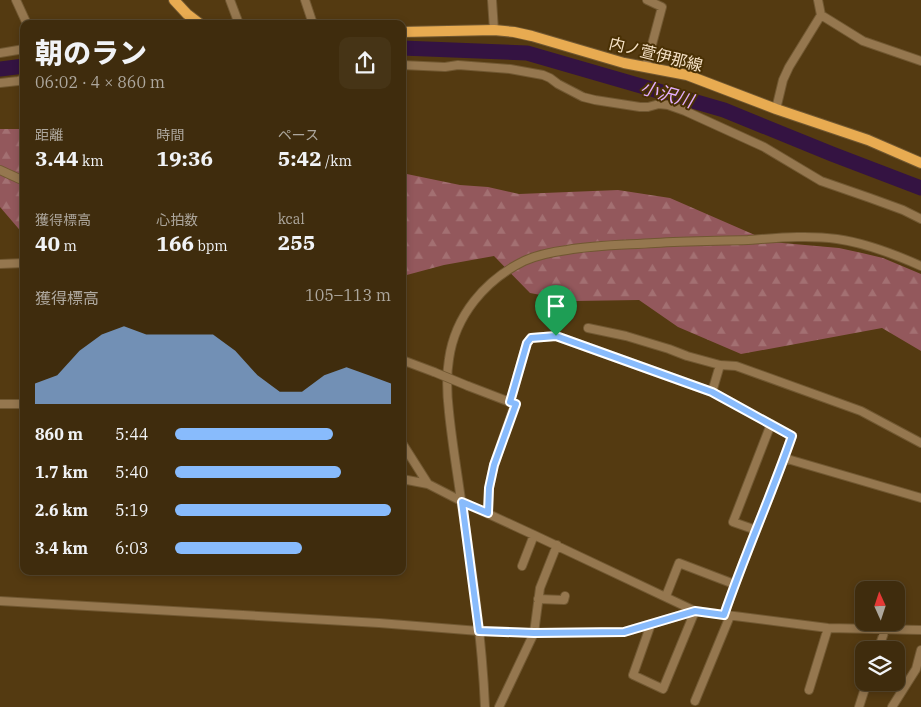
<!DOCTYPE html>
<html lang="ja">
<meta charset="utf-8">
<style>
body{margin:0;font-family:"IBM Plex Serif","Noto Sans JP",serif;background:#463416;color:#f1f3f6;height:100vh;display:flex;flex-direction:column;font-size:19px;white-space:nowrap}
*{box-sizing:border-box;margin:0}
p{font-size:16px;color:#ada79d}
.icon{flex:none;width:28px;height:28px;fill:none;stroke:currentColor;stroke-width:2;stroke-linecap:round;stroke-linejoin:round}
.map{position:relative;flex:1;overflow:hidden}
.sheet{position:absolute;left:20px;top:20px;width:386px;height:555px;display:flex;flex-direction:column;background:#3f2c0d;border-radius:10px;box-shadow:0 2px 8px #0003,0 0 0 1px #58482e}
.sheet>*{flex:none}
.needle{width:32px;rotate:357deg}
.fabs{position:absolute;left:855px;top:581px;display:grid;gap:10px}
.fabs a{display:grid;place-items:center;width:50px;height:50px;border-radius:10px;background:#3f2c0d;box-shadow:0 2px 8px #0003,0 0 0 1px #58482e;font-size:25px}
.pin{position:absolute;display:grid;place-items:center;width:42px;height:42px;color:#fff;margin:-51px -21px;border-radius:50% 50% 50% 0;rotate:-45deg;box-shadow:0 0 5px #0007}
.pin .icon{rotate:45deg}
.round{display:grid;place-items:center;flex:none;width:52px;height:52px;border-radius:10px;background:#463416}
.head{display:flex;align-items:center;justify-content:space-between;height:85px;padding:0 15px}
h1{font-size:28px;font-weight:800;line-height:38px}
.metrics{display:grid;grid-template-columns:repeat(3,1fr);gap:8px;height:85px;padding:5px 15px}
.metrics div{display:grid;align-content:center}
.metrics b{font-size:21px;font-weight:800}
.metrics small{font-size:14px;font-weight:400}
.metrics p{font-size:14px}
.chart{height:140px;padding:10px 15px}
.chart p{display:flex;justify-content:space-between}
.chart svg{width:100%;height:90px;margin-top:5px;fill:#88bbfc;opacity:.7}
ul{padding:0 15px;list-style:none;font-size:16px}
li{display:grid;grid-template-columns:80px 60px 1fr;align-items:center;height:38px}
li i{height:12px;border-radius:6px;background:#88bbfc}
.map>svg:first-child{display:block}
.forest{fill:url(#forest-firs)}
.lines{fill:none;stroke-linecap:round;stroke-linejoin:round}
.river{stroke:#341342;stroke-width:15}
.minor-casing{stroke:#715832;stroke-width:10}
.major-casing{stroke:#715832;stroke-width:12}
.minor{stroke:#95774f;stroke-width:8}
.major{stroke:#e8ab51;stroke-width:10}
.minor-bridge-casing{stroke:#715832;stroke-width:10;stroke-linecap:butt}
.minor-bridge{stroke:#95774f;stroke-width:8}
.route-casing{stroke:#fff;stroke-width:10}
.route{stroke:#88bbfc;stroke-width:6}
.labels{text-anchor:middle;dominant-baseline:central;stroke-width:4;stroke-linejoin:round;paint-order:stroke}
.street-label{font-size:16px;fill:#f6e2c7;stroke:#493004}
.water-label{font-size:18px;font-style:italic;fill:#e2adfb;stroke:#493004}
</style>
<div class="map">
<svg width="921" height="707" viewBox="0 0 921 707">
<defs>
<pattern id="forest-firs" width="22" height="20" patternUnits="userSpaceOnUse" patternTransform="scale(1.25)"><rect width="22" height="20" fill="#93585c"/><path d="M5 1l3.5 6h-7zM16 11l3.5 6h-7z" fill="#a37072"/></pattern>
</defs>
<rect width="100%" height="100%" fill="#543a11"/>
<!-- forest -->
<path class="forest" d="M 0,129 L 24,129 L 24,235 L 0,207 Z
M 402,173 L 460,185 L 488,187 L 519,194 L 618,190 L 670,198 L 771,242 L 839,248 L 862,253 L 883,258 L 921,274 L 921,351 L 882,328 L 741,354 L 678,327 L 639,300 L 574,301 L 530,293 L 494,256 L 444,265 L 403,276 Z"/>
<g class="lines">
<!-- river -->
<path class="river" d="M 402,48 L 527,53 L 724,110 L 832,154 L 921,188
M 0,69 L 24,66"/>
<defs>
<path id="minor" d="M 16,0 L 27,24
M 230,0 L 239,24
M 305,0 L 313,24
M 492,0 L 494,30
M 821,15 L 863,41 L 921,61
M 0,53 L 24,49
M 402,65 L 445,67 L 458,65 L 510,69 L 543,75 L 550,78 L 558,84 L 583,97 L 595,100 L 640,107 L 648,107 L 659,104 L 668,105 L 685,111 L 764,147 L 821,181 L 870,198 L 903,210 L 921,219
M 646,67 L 662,7 L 647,0
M 0,83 L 18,81 L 24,79
M 776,109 L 783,80 L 789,67 L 821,15 L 818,0
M 0,170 L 24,181
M 0,264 L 24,263
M 588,328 L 626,336 L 669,349 L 687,356 L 720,365
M 402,360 L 434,372
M 468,386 L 515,404 L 494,465 L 489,488 L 488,513
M 712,392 L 720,365 L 736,366 L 861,411 L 921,443
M 510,402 L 527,343 L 531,338 L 556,336 L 712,392 L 792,436 C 771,496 745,554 724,615
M 0,404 L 24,404
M 402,443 L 428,484
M 784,458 L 921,498
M 402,479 L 428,484 L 469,505 L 534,535 L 695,611
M 756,530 L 733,522 L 771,424
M 522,566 L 534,535
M 666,596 L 679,563 L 734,584
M 538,599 L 564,600 L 565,596
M 0,601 L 379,623 L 479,631 L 534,633 L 624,632 L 695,611 L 828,628 L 921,630
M 651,624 L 633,675 L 663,689 L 695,611
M 878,650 L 885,630
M 809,690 L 828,628
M 695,701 L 730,616
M 485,707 C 482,638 472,569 461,500 C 457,471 452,442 449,412 C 447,395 446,377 449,359 C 455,316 485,280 524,261 C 537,255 552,252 567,250 C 596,245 625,245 655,243 C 686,241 717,241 748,240 C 777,238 807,235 837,239 C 866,243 894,254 921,266
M 499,707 L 534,633 L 540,588 L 557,545
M 859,707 L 867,682
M 892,707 L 916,669 L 921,650"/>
<path id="major" d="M 174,0 L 187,14 L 200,24
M 402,32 L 494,30 L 514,32 L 532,36 L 624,63 L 687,75 L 776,109 L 868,140 L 921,163"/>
</defs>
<!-- minor casing -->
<use href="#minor" class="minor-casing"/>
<!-- major casing -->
<use href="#major" class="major-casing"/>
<!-- minor -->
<use href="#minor" class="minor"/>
<!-- major -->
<use href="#major" class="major"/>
<defs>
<path id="minor-bridge" d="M 434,372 L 468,386"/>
</defs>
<!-- minor-bridge casing -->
<use href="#minor-bridge" class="minor-bridge-casing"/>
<!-- minor-bridge -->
<use href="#minor-bridge" class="minor-bridge"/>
</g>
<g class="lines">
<defs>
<path id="route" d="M 556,336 L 712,392 L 792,436 C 771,496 745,554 724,615 L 695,611 L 624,632 L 534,633 L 479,631 L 462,502 L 488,513 L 489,488 L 494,465 L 516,404 L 510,402 L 527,343 L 531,338 Z"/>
</defs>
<!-- route casing -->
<use href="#route" class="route-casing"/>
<!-- route -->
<use href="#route" class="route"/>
</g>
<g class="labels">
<!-- street labels -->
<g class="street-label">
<text transform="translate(656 54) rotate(14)">内ノ萱伊那線</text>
</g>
<!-- water labels -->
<g class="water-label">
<text transform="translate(667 94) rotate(16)">小沢川</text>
</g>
</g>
</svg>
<div class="fabs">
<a><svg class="needle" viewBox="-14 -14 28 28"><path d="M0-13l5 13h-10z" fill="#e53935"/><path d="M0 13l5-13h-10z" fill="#ada79d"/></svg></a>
<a><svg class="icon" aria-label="layers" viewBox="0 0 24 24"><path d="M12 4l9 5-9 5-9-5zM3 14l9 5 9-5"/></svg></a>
</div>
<div class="pin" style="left:556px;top:336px;background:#1e9e55"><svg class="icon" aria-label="arrive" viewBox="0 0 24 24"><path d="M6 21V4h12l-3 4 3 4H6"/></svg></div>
<section class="sheet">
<div class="head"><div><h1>朝のラン</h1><p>06:02 · 4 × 860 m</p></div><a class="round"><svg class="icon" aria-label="share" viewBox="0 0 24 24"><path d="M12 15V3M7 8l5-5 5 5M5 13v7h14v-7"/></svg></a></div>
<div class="metrics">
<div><p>距離</p><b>3.44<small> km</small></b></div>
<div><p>時間</p><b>19:36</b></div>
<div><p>ペース</p><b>5:42<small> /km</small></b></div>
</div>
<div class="metrics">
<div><p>獲得標高</p><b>40<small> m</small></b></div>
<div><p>心拍数</p><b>166<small> bpm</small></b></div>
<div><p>kcal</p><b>255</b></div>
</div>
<div class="chart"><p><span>獲得標高</span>105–113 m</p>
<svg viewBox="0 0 160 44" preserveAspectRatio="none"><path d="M0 44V34L10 30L20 18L30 10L40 6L50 10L60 10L70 10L80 10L90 18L100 30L110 38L120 38L130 30L140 26L150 30L160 34V44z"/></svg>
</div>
<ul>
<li><b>860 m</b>5:44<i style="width:73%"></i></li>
<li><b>1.7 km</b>5:40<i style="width:77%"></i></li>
<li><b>2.6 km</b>5:19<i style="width:100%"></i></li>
<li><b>3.4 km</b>6:03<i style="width:59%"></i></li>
</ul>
</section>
</div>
